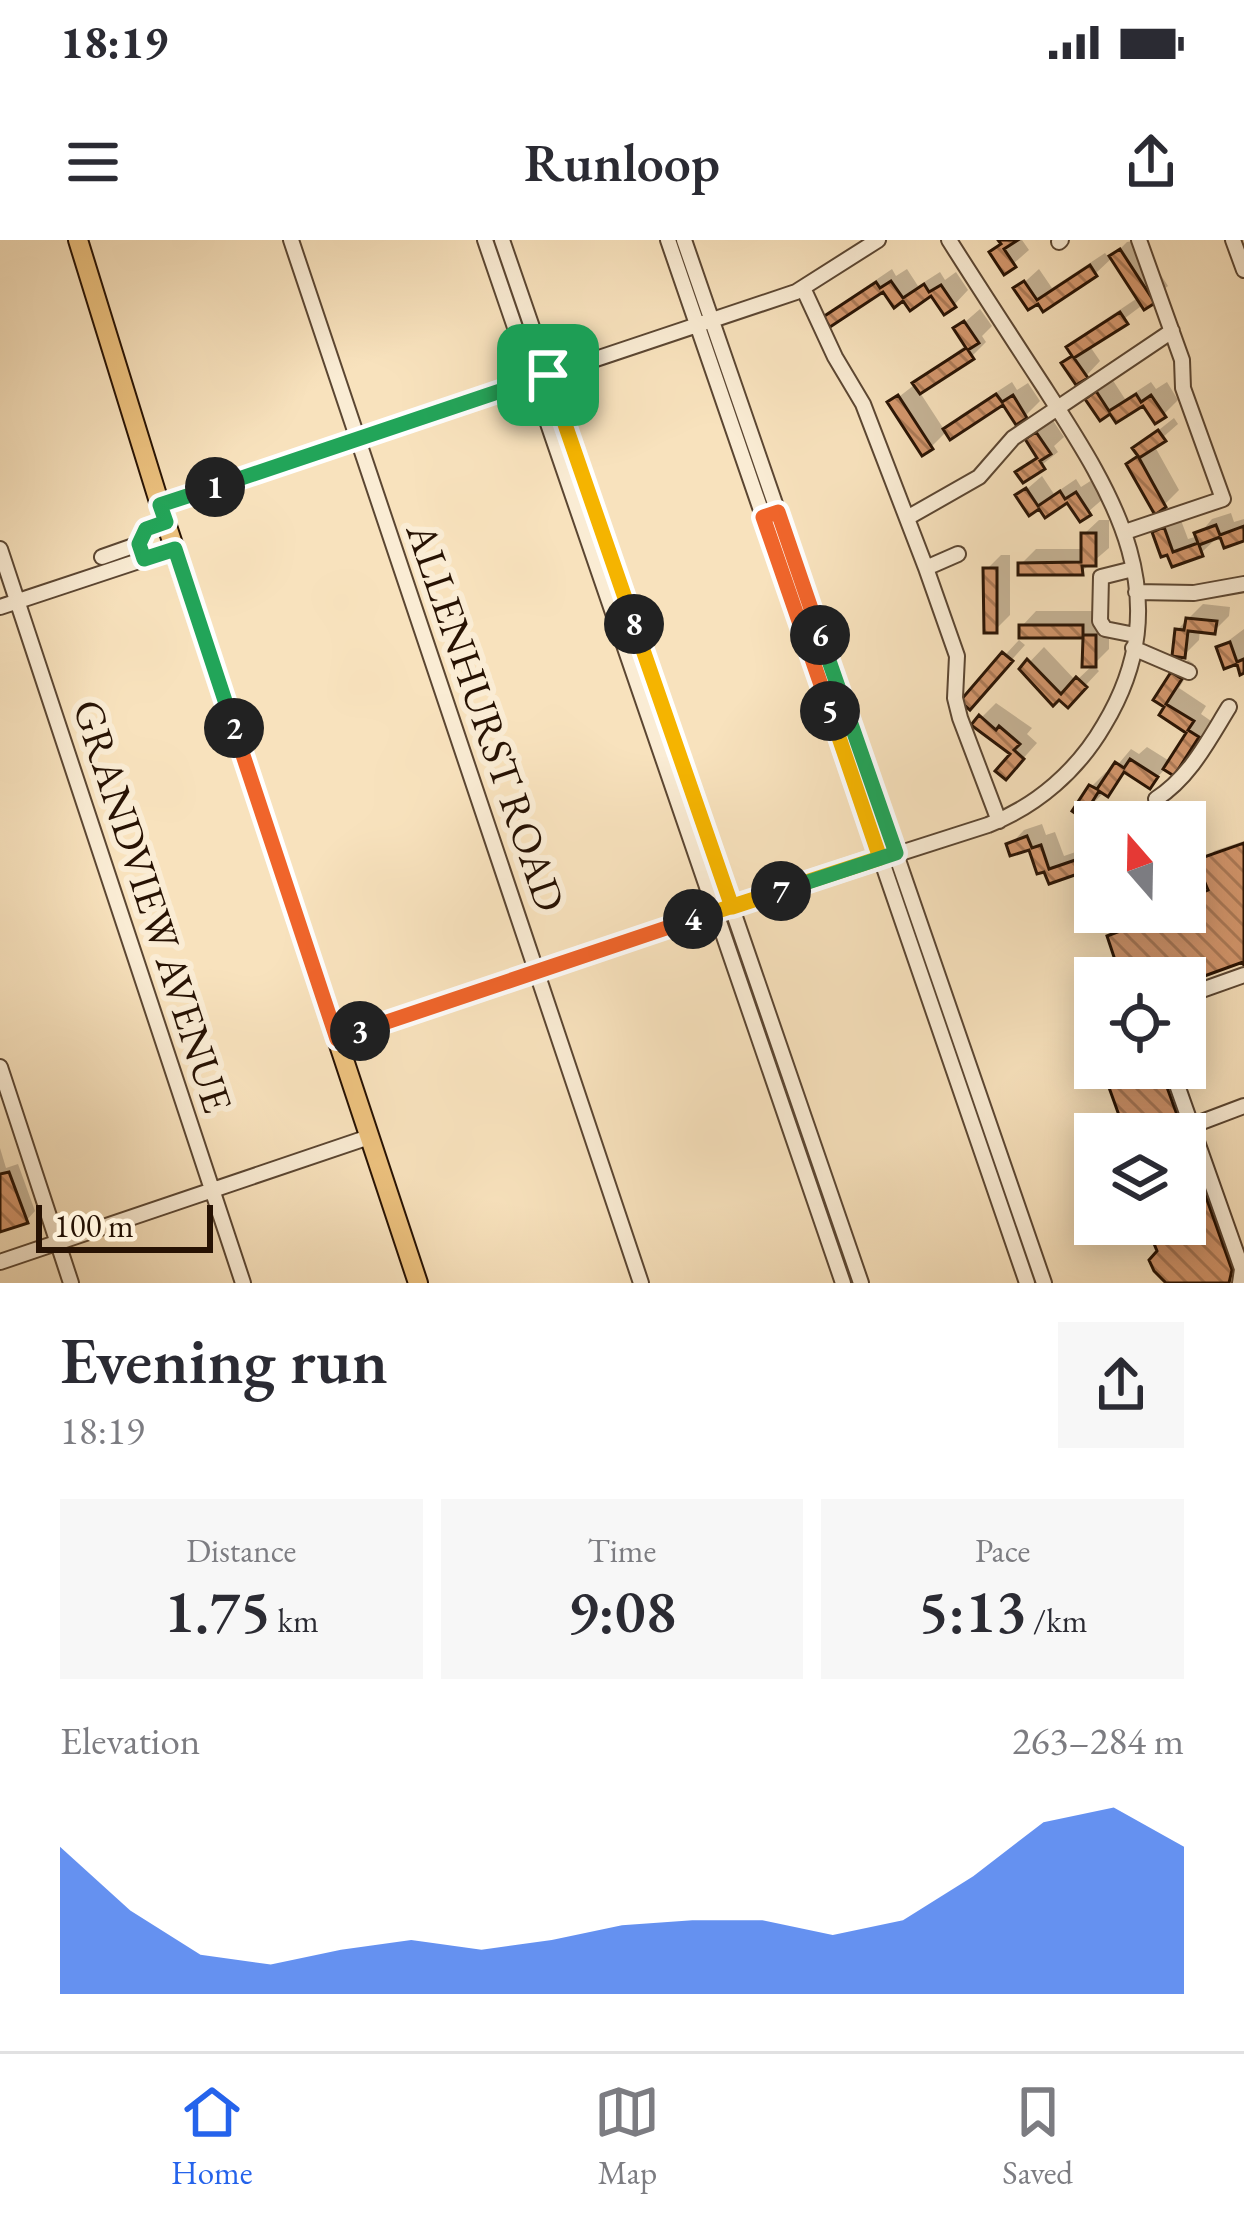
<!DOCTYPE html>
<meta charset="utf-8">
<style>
body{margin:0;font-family:"EB Garamond",serif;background:#f7f7f7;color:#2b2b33;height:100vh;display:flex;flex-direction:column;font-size:45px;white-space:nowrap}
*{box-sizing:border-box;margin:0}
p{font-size:39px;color:#7c7c81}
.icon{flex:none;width:66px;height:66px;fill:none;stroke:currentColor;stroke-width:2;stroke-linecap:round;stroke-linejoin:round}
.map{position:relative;height:1043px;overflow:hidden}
.side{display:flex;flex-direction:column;background:#fff;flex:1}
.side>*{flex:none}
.needle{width:78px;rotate:340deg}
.buttons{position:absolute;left:1074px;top:561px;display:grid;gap:24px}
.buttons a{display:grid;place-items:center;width:132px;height:132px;border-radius:0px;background:#fff;box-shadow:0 6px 30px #0003;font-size:60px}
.scale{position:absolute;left:36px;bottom:30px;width:177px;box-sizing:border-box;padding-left:12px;border:6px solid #271203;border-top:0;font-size:33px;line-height:42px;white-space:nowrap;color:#271203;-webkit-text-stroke:9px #faecd4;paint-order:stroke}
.pin{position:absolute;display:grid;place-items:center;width:102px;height:102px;color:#fff;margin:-51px;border-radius:24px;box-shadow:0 6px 18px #0006}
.km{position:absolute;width:60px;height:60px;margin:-30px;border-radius:50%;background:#222;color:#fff;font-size:33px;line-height:60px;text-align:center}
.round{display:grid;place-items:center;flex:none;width:126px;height:126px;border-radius:0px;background:#f7f7f7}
.head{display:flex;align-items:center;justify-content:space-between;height:204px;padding:0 60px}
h1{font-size:66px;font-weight:600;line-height:90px}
.metrics{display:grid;grid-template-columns:repeat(3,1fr);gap:18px;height:204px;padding:12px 60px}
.metrics div{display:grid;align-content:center;border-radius:0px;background:#f7f7f7;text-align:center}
.metrics b{font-size:60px;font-weight:600}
.metrics small{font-size:33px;font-weight:400}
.metrics p{font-size:33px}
.chart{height:336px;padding:24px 60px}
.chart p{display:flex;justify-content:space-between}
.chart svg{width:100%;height:216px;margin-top:12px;fill:#2563eb;opacity:.7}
.status{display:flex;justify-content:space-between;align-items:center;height:84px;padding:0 60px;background:#fff;direction:ltr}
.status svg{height:33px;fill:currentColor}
header{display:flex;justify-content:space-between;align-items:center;height:156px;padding:0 60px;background:#fff;font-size:54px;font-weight:600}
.menu{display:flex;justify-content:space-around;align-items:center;height:168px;border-top:3px solid #e1e1e2;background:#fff;font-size:33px;color:#7c7c81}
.menu a{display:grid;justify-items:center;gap:6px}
.menu .on{color:#2563eb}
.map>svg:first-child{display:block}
.shadow{fill:#0003}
.building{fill:url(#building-back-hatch);stroke:#271203;stroke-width:3}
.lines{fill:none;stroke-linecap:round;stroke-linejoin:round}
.minor-casing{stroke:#5b4632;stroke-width:18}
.major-casing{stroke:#271203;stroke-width:22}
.minor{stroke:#faecd4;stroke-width:14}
.major{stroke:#ecc17e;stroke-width:18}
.split-1-casing{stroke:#fff;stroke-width:24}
.split-2-casing{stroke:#fff;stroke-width:24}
.split-3-casing{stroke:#fff;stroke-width:24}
.split-4-casing{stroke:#fff;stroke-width:24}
.split-5-casing{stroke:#fff;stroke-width:24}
.split-6-casing{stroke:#fff;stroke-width:24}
.split-7-casing{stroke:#fff;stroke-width:24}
.split-8-casing{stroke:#fff;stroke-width:24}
.split-9-casing{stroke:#fff;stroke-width:24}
.split-1{stroke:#22a559;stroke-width:15}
.split-2{stroke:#22a559;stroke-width:15}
.split-3{stroke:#f0652b;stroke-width:15}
.split-4{stroke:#f0652b;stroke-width:15}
.split-5{stroke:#f5b400;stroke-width:15}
.split-6{stroke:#f0652b;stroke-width:15}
.split-7{stroke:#22a559;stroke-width:15}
.split-8{stroke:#f5b400;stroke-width:15}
.split-9{stroke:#f5b400;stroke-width:15}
.labels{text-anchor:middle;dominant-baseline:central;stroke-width:12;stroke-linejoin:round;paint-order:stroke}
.street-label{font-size:42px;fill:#271203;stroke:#faecd4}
</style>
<div class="status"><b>18:19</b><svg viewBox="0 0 49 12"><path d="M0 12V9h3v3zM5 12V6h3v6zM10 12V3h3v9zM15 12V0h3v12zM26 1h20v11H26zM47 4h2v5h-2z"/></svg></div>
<header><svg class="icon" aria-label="menu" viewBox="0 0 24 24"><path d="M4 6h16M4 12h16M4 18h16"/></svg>Runloop<svg class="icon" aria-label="share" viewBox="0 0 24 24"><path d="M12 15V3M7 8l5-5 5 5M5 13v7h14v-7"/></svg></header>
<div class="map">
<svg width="1244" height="1043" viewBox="0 0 1244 1043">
<defs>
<pattern id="building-back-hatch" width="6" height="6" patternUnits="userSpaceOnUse" patternTransform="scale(3)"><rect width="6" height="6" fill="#d4976d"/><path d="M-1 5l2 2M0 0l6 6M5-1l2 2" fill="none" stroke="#ac7a57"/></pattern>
</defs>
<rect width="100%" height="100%" fill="#f8e2bd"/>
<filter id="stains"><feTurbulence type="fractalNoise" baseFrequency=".00167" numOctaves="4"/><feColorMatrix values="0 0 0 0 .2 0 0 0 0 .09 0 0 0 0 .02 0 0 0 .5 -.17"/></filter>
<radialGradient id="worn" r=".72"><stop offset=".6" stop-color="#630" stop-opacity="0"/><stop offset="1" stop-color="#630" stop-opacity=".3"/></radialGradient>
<!-- shadow -->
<path class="shadow" d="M 1001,0 L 1022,0 L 1029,10 L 1005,31 Z
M 1138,0 L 1168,46 L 1089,105 L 1100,121 L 1086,136 L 1065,123 L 1075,114 L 1070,108 L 1085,93 L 1139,57 L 1113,17 L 1095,34 L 1029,66 L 1017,49 L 1039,29 L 1052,48 L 1105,13 L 1110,19 L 1127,2 Z
M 892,29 L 896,36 L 907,29 L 918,46 L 940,32 L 945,40 L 956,32 L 968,50 L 954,65 L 932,52 L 911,66 L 904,57 L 894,64 L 884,47 L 827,77 L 842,63 Z
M 980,69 L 992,86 L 982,96 L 986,102 L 972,116 L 919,151 L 945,191 L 961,175 L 1012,142 L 1017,150 L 1028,143 L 1040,161 L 1025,176 L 1004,161 L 947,191 L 931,207 L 891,163 L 967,104 L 957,89 Z
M 1112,139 L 1125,159 L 1151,142 L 1156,149 L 1167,142 L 1178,160 L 1164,174 L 1144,162 L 1100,177 L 1089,159 Z
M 1174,178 L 1178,184 L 1154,205 L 1179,250 L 1164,265 L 1130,224 L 1140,214 L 1136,208 Z
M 1052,179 L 1064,197 L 1054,206 L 1058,212 L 1024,239 L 1019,233 L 1039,215 L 1029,199 Z
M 1042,236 L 1054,254 L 1076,239 L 1081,247 L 1092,240 L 1104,258 L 1081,278 L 1068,259 L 1040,265 L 1030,272 L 1019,256 Z
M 1231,273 L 1234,282 L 1244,279 L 1244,298 L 1226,304 L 1222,293 L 1201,313 L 1174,323 L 1155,293 L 1179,275 L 1188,299 L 1198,296 L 1212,279 Z
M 1099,280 L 1109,280 L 1109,308 L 1081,332 L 1021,324 L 1036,309 L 1084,309 L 1084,294 Z
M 1001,315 L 1010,315 L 1010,375 L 995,390 L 986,330 Z
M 1203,364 L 1230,367 L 1229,376 L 1214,391 L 1200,389 L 1199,400 L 1184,415 L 1177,390 Z
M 1036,371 L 1096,371 L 1096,382 L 1109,382 L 1109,409 L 1093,425 L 1099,431 L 1068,464 L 1023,429 L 1044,407 L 1076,441 L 1094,424 L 1085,395 L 1022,395 L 1022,386 Z
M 1244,389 L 1244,430 L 1242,431 L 1238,420 L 1226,425 L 1220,407 Z
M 1019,400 L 1025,405 L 984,451 L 964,460 Z
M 1188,420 L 1194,424 L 1179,448 L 1206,466 L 1201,474 L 1211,481 L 1188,518 L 1173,532 L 1166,528 L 1150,545 L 1127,530 L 1082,574 L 1092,546 L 1106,532 L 1110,534 L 1131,509 L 1139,514 L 1147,507 L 1171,522 L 1190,492 L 1163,474 L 1168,466 L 1157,459 Z
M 996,463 L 1032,488 L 1027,494 L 1037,503 L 1020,522 L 1015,513 L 975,484 Z
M 1042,584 L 1046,595 L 1055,592 L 1064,616 L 1090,607 L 1086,594 L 1095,585 L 1095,624 L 1050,640 L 1046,628 L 1039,631 L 1030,606 L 1010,605 L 1024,590 Z
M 1244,601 L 1244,719 L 1185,740 L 1125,738 L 1110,696 L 1117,690 L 1164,672 L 1185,672 L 1185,664 L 1198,659 L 1210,647 L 1207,619 L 1214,611 Z
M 1105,828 L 1168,828 L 1237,1022 L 1236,1032 L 1225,1043 L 1164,1043 L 1167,1040 L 1150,984 L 1185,984 L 1185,894 L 1123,894 L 1122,876 Z
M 0,908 L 6,928 L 18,924 L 35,971 L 26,981 L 0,989 Z"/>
<!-- building -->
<path class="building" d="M 998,0 L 1018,0 L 1004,9 L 1016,27 L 1004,35 L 989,12 L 1001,4 Z
M 1120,9 L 1155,63 L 1144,70 L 1109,16 Z
M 1090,25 L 1097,36 L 1043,72 L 1038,64 L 1028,70 L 1013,48 L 1024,41 L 1037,60 Z
M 891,41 L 903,58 L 924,44 L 929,52 L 941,45 L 956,67 L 944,75 L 931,56 L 910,71 L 903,61 L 894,68 L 883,52 L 830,87 L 823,77 L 876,42 L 880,48 Z
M 1120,72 L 1128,84 L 1074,118 L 1088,138 L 1076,145 L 1061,123 L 1072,116 L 1066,107 Z
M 964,81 L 979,103 L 968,110 L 974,119 L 920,154 L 912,143 L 966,108 L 953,88 Z
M 1096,151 L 1109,171 L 1136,154 L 1141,162 L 1151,155 L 1166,177 L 1155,184 L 1143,166 L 1116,183 L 1110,174 L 1100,181 L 1085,159 Z
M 996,154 L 1002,162 L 1013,155 L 1027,178 L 1016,185 L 1003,165 L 950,200 L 943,189 Z
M 898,155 L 933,209 L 922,216 L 887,162 Z
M 1158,190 L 1166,201 L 1139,218 L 1166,267 L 1155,275 L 1126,224 L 1138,216 L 1132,208 Z
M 1036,192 L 1051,214 L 1040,221 L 1045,229 L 1023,243 L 1015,232 L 1037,218 L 1025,199 Z
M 1026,248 L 1038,266 L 1060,251 L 1065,259 L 1076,252 L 1091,275 L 1080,282 L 1067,263 L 1045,278 L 1039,269 L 1029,276 L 1015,255 Z
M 1216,285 L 1220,295 L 1244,286 L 1244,301 L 1224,308 L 1220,297 L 1199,305 L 1203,316 L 1172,327 L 1167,315 L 1161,317 L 1152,292 L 1164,287 L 1173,312 L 1198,303 L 1194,293 Z
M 1081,293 L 1096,293 L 1096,326 L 1082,326 L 1083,335 L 1018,335 L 1018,323 L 1081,322 Z
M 983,328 L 997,328 L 997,393 L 984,393 Z
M 1186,378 L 1217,381 L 1215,394 L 1188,391 L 1185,418 L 1172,416 L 1175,389 L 1184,390 Z
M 1019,385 L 1083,385 L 1083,395 L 1096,395 L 1096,427 L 1082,427 L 1083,398 L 1019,398 Z
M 1230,402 L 1237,422 L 1244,419 L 1244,433 L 1240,435 L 1237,424 L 1224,429 L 1216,407 Z
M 1002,412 L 1013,421 L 970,470 L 960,461 Z
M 1027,419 L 1061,454 L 1076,437 L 1087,447 L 1068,468 L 1059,460 L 1053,466 L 1019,429 Z
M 1171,432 L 1182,439 L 1166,464 L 1194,481 L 1188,490 L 1199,497 L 1174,536 L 1163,529 L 1186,493 L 1159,475 L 1164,467 L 1153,460 Z
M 979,475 L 996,490 L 999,486 L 1020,504 L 1014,510 L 1024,519 L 1006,540 L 995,531 L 1010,514 L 971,485 Z
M 1130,519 L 1158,537 L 1150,549 L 1124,532 L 1108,557 L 1099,551 L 1082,578 L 1072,571 L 1089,545 L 1097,549 L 1115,522 L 1124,528 Z
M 1094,589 L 1095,628 L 1049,644 L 1044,632 L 1037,634 L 1029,610 L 1010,616 L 1006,604 L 1027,596 L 1032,608 L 1041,605 L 1049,629 L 1090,615 L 1082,593 Z
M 1244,603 L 1244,726 L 1243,722 L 1185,743 L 1185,738 L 1121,738 L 1107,696 L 1169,672 L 1185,672 L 1185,666 L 1196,662 L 1194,656 L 1208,650 L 1198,626 L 1204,617 Z
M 1102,828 L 1160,828 L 1184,894 L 1120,894 L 1115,879 L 1120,878 Z
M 1185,898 L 1232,1030 L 1229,1043 L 1166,1043 L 1154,1031 L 1149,1020 L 1157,1011 L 1146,984 L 1185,984 Z
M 9,932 L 28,983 L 0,992 L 0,934 Z"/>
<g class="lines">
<defs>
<path id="minor" d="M 291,0 L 641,1043
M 485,0 L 843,1043
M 502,0 L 861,1043
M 668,0 L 1027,1043
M 684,0 L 1044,1043
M 1233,0 L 1244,30
M 1059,2 L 1061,0
M 803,48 L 835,117 L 863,164 L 926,328
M 160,265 L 796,52 L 878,0
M 907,278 L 979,237 L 1013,198 L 1172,91
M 1125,292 L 1223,259 L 1183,148 L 1182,120 L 1139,0
M 0,309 L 243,1043
M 958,314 L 926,328 L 957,416 L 955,458 L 960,478 L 999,581
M 102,317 L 139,304 L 146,289 L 166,282
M 1133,329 L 1101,337 L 1100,381 L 1105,389 L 1135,395
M 1136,352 L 1194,353 L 1244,344
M 0,367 L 175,309
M 1133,408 L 1189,432
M 1156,559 C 1190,537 1208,501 1229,467
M 1185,756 L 1244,735
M 337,799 L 595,711 L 988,585 C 1037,566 1078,530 1104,485 C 1181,357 1113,254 1044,147 C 1012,98 980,49 949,0
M 0,827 L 71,1043
M 1171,828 L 1242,1029 L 1240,1043
M 1191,886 L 1244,866
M 0,1022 L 369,897"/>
<path id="major" d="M 78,0 L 160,265 L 418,1043"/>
</defs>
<!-- minor casing -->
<use href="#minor" class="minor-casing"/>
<!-- major casing -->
<use href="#major" class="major-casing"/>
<!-- minor -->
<use href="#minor" class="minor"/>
<!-- major -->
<use href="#major" class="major"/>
</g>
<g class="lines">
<defs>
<path id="split-1" d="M 215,247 L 548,135"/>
<path id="split-2" d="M 215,247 L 160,265 L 166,282 L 146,289 L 139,304 L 144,319 L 175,309 L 234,488"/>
<path id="split-3" d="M 234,488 L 337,799 L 360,791"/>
<path id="split-4" d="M 360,791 L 693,679"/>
<path id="split-5" d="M 693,679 L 880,618 L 830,471"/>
<path id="split-6" d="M 820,395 L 778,272 L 763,277 L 830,471"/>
<path id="split-7" d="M 781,651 L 896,613 L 820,395"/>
<path id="split-8" d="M 634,384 L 732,667 L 781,651"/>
<path id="split-9" d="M 548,135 L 634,384"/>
</defs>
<!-- split-1 casing -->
<use href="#split-1" class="split-1-casing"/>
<!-- split-2 casing -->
<use href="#split-2" class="split-2-casing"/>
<!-- split-3 casing -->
<use href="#split-3" class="split-3-casing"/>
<!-- split-4 casing -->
<use href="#split-4" class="split-4-casing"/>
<!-- split-5 casing -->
<use href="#split-5" class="split-5-casing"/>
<!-- split-6 casing -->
<use href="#split-6" class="split-6-casing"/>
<!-- split-7 casing -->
<use href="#split-7" class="split-7-casing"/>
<!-- split-8 casing -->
<use href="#split-8" class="split-8-casing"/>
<!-- split-9 casing -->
<use href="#split-9" class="split-9-casing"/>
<!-- split-1 -->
<use href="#split-1" class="split-1"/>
<!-- split-2 -->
<use href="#split-2" class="split-2"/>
<!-- split-3 -->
<use href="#split-3" class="split-3"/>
<!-- split-4 -->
<use href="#split-4" class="split-4"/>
<!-- split-5 -->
<use href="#split-5" class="split-5"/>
<!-- split-6 -->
<use href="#split-6" class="split-6"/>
<!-- split-7 -->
<use href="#split-7" class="split-7"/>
<!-- split-8 -->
<use href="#split-8" class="split-8"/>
<!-- split-9 -->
<use href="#split-9" class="split-9"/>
</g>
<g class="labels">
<!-- street labels -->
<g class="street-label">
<text transform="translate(486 477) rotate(71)">ALLENHURST ROAD</text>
<text transform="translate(153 666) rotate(72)">GRANDVIEW AVENUE</text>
</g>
</g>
<rect width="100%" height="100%" filter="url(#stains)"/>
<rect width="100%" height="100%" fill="url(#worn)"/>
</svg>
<div class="buttons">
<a><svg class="needle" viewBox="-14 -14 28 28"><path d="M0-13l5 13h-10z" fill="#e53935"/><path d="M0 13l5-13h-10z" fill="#7c7c81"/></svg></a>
<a><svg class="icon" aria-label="locate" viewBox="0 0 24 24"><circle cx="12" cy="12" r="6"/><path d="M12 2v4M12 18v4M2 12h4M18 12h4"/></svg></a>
<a><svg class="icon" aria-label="layers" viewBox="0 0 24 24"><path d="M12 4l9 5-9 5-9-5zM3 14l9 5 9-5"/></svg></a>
</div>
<div class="scale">100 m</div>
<div class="pin" style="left:548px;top:135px;background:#1e9e55"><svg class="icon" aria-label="arrive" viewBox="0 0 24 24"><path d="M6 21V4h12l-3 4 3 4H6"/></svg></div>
<b class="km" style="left:215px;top:247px">1</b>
<b class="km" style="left:234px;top:488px">2</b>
<b class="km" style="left:360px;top:791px">3</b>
<b class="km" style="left:693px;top:679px">4</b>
<b class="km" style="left:830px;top:471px">5</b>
<b class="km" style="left:820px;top:395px">6</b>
<b class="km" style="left:781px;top:651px">7</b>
<b class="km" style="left:634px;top:384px">8</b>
</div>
<section class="side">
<div class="head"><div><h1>Evening run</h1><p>18:19</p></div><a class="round"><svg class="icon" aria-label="share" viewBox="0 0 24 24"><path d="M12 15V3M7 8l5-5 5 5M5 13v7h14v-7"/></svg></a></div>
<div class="metrics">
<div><p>Distance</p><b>1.75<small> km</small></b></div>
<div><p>Time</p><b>9:08</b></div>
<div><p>Pace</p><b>5:13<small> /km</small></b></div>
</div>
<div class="chart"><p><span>Elevation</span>263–284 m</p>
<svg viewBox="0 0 160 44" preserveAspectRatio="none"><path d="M0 44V14L10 27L20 36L30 38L40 35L50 33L60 35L70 33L80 30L90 29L100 29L110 32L120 29L130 20L140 9L150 6L160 14V44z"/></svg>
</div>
</section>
<nav class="menu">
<a class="on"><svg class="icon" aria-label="home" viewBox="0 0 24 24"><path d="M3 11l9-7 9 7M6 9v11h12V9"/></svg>Home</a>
<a><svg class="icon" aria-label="map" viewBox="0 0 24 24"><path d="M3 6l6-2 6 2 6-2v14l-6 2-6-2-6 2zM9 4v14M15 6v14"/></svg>Map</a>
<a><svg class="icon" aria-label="saved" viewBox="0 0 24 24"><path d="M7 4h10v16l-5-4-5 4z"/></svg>Saved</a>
</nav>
